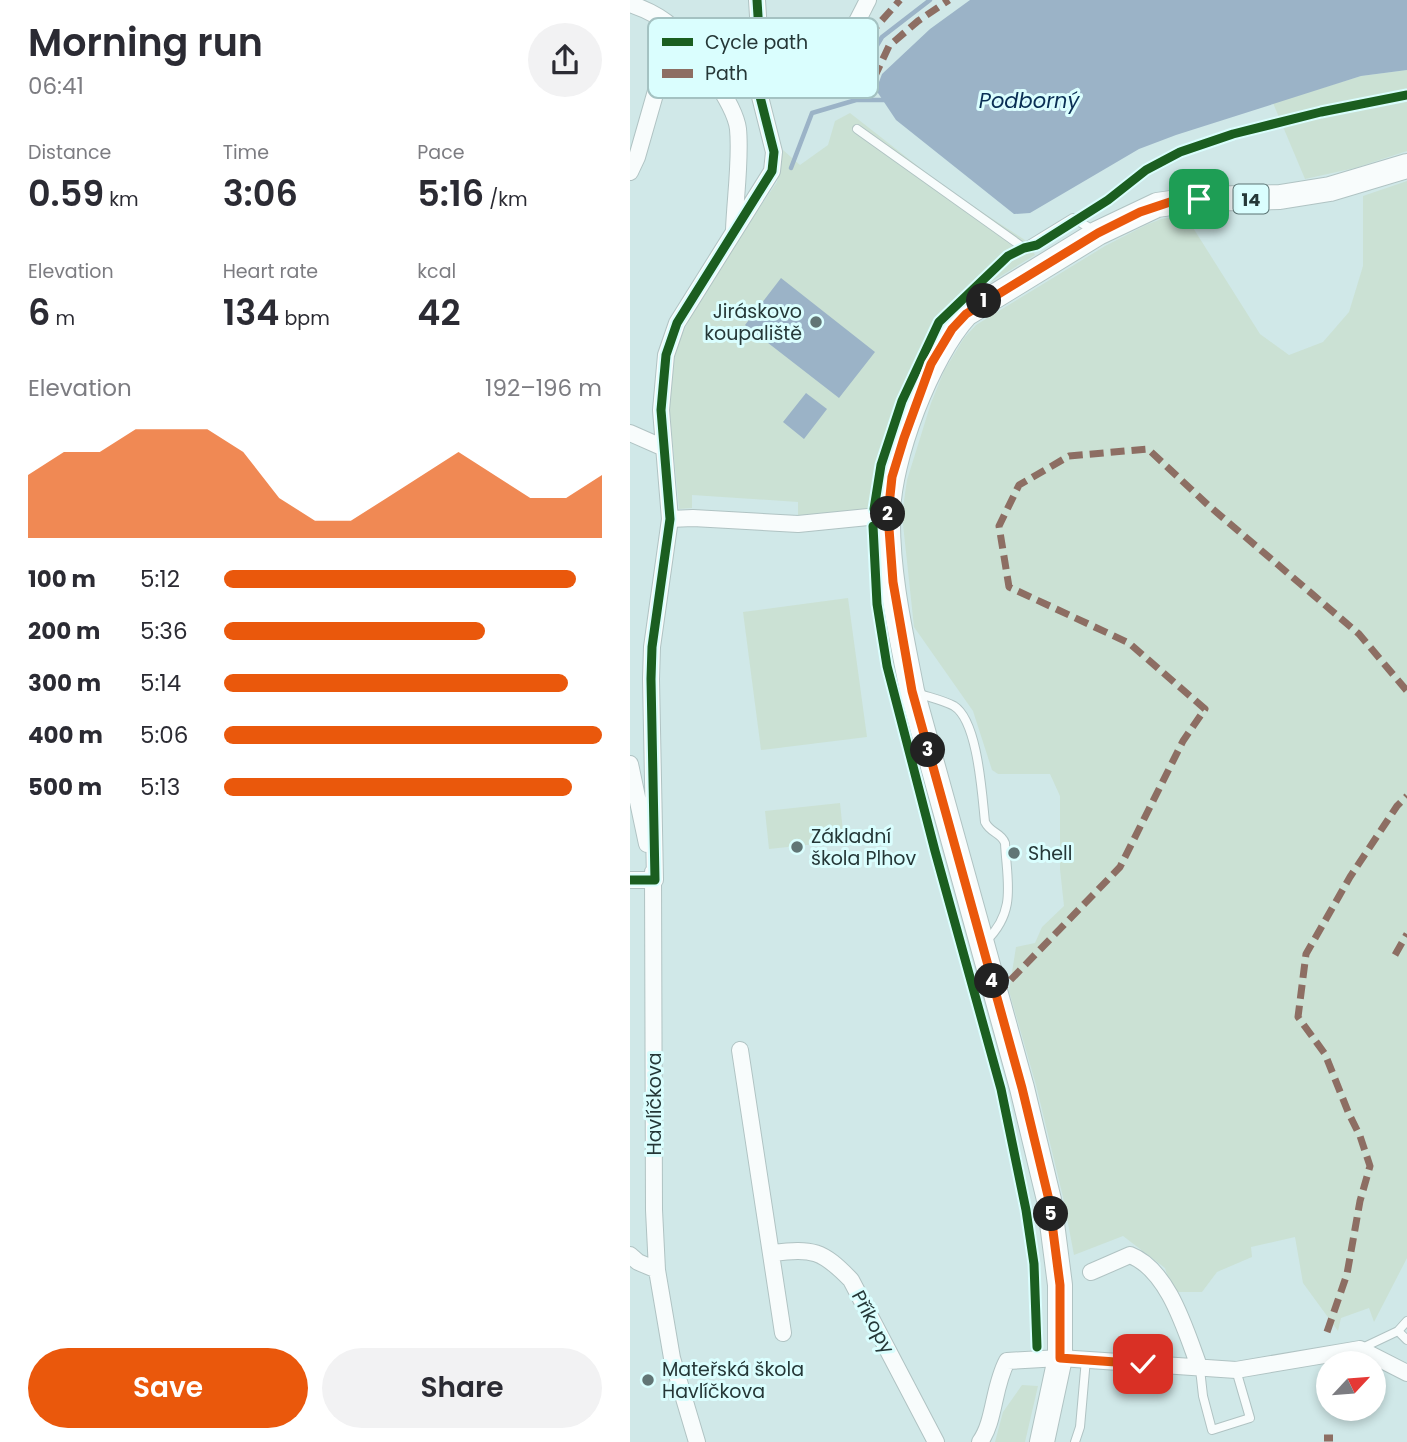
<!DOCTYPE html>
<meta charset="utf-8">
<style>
body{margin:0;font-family:Poppins,sans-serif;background:#f2f2f3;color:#2b2b33;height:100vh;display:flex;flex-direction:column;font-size:26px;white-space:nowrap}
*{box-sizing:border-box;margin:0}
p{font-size:23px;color:#7c7c81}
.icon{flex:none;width:38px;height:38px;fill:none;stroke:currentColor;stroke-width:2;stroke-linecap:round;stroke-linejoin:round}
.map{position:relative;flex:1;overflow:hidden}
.sheet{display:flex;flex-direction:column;background:#fff;width:630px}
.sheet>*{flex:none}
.needle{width:46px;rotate:64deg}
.tools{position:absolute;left:686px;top:1351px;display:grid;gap:14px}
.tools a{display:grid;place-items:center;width:70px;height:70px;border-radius:50%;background:#fff;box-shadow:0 4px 10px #0003;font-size:35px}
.pin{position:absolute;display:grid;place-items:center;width:60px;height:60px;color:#fff;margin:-30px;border-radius:14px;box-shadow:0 4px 10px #0006}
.km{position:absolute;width:35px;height:35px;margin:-18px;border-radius:50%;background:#222;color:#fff;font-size:19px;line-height:35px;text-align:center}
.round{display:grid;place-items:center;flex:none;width:74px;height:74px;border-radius:37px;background:#f2f2f3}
.overview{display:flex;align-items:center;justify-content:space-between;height:119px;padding:0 28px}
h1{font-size:38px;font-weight:600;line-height:52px}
.figures{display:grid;grid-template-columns:repeat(3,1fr);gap:10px;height:119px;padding:7px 28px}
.figures div{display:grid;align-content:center}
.figures b{font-size:35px;font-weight:600}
.figures small{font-size:19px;font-weight:400}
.figures p{font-size:19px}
.chart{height:196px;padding:14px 28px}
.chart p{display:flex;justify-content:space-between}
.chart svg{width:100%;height:126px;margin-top:7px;fill:#ea580c;opacity:.7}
.button{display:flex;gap:14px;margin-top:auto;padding:14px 28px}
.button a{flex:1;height:80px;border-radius:42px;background:#ea580c;color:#fff;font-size:28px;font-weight:600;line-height:80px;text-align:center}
.button a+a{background:#f2f2f3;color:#2b2b33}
ul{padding:0 28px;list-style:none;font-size:23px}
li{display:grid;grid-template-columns:112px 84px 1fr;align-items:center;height:52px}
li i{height:18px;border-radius:9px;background:#ea580c}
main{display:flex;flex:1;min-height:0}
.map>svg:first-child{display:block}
.green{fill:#cbe1d4}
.water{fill:#9bb3c7}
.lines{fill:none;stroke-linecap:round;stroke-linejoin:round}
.stream{stroke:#9bb3c7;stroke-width:4.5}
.service-casing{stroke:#b0c3c3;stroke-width:10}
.minor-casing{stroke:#b0c3c3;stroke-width:18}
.primary-casing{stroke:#b0c3c3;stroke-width:26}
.service{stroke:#f8fcfc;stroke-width:8}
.minor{stroke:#f8fcfc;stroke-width:16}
.primary{stroke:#f8fcfc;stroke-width:24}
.quiet{stroke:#8d6e63;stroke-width:7;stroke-dasharray:14 7;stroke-linecap:butt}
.cycleway-casing{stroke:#dafefe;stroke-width:13}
.cycleway{stroke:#1b5e20;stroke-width:9}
.route-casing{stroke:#fff;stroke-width:14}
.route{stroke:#ea580c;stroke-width:9}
.poi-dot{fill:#617575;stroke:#dafefe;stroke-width:2.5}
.labels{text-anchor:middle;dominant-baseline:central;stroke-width:6;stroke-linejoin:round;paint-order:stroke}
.shield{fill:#dafefe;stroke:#5b7373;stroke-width:2}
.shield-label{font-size:18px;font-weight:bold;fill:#253737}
.poi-label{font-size:19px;fill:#253737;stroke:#dafefe;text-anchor:start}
.street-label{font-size:19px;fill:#253737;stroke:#dafefe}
.water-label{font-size:21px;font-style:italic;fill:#0a2f55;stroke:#dafefe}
.key{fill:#dafefe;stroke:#a4c2c2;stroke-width:2}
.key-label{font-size:19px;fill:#253737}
</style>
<main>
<section class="sheet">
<div class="overview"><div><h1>Morning run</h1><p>06:41</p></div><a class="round"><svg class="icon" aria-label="share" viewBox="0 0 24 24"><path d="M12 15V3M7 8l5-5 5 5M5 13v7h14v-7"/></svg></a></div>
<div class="figures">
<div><p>Distance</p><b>0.59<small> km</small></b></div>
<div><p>Time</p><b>3:06</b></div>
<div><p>Pace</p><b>5:16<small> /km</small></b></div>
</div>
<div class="figures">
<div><p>Elevation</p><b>6<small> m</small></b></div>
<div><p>Heart rate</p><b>134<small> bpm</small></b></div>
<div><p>kcal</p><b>42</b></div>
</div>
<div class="chart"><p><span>Elevation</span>192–196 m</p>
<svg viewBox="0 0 160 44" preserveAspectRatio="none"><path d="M0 44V22L10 14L20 14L30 6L40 6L50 6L60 14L70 30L80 38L90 38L100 30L110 22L120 14L130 22L140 30L150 30L160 22V44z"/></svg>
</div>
<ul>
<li><b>100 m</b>5:12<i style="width:93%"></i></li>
<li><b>200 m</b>5:36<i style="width:69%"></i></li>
<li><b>300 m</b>5:14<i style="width:91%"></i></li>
<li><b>400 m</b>5:06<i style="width:100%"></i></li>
<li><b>500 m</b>5:13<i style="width:92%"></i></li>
</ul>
<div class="button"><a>Save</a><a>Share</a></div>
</section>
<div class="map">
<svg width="777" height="1442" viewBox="0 0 777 1442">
<rect width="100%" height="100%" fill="#d0e8e8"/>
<!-- green -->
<path class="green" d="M 777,70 L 777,151 L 725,168 L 675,179 L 643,103 L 731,76 Z
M 220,113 L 317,189 L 398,242 L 405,255 L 328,302 L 298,342 L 284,370 L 248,461 L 241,509 L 168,516 L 168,502 L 62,495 L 62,508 L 49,509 L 38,394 L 42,355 L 74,289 L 147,182 L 153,150 L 170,165 L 198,145 L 205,121 Z
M 777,181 L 777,1258 L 744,1322 L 739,1308 L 711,1318 L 708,1331 L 673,1283 L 665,1237 L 621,1247 L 622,1257 L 587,1272 L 572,1292 L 542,1292 L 535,1268 L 493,1236 L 444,1255 L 433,1197 L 406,1085 L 379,991 L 386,947 L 405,943 L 412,927 L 434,906 L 430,869 L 430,796 L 420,774 L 368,774 L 362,770 L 343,711 L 284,627 L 272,515 L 277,480 L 301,403 L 314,371 L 334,338 L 346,325 L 475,246 L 516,225 L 531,219 L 555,215 L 630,334 L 659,355 L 693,342 L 719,312 L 733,266 L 733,196 Z
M 218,598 L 237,737 L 131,750 L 113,612 Z
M 210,803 L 214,841 L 139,849 L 135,811 Z
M 392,1385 L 408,1386 L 395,1442 L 365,1442 L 373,1412 Z"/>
<!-- water -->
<path class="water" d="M 340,0 L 777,0 L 777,70 L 731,76 L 546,135 L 509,149 L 400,213 L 384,214 L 266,120 L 246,90 L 252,74 L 300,29 Z
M 151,278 L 245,352 L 209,398 L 115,325 Z
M 176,393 L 197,409 L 174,439 L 153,422 Z"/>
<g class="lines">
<!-- stream -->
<path class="stream" d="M 226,100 L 233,69 L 252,37 L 300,0
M 161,168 L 182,113 L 226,100 L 257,100"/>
<defs>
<path id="service" d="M 227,129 L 394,248 L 443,218 L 463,230
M 287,693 C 298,697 313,700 324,706 C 348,721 352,795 355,822 C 361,834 371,832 375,843 C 377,882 387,911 356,941
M 768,1331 L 777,1340
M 730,1349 L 768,1331 L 777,1321
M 570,1369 L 573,1396 L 582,1430 L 620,1418 L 606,1370
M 445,1442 L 450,1427 L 456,1359"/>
<path id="minor" d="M 0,4 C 15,9 30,16 42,27 C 62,45 105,103 108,129 C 111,159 105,200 104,230
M 129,32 L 164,42 L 198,58 C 214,52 230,15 238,0
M 0,172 L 7,157 L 44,28
M 0,433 L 34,448
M 40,519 L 63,518 L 168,524 L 258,515
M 0,764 L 17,844
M 23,872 L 24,1210 L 27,1270 L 42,1358 L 67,1442
M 0,880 L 25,880 L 21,679 L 22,647 L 40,519 L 31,410 L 36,355 L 47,323 L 142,171 L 144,152 L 120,57 L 129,32 L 127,0
M 110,1050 L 153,1333
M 142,1253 C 183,1248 192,1250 221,1280 L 306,1442
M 0,1255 L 8,1262 L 27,1270
M 461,1272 L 500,1255 C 539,1270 556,1332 570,1369
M 350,1442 C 365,1421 363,1387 377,1361 L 430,1358 L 606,1370 L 730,1349 L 777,1373"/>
<path id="primary" d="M 412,1442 L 430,1358 L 430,1285 L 419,1200 L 392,1088 L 282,691 C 271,634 257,574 258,516 C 258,459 298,355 336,314 L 468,233 L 527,205 L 569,199 L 650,197 L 700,189 L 777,166"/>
</defs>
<!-- service casing -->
<use href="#service" class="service-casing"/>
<!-- minor casing -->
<use href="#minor" class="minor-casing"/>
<!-- primary casing -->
<use href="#primary" class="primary-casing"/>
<!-- service -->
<use href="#service" class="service"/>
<!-- minor -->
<use href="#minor" class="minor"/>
<!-- primary -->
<use href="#primary" class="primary"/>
<!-- quiet -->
<path class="quiet" d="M 204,56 L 222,54 L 270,0
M 244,78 L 259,46 L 288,21 L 319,0
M 765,955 L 777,934
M 366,995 L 490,867 L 553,741 L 575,709 L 499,643 L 379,587 L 369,526 L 389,485 L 439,456 L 518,449 L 578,505 L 729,634 L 777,691
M 697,1332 L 717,1274 L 730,1201 L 740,1166 L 730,1136 L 719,1114 L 695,1054 L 668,1017 L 676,954 L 720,877 L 767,806 L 777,796
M 694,1438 L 703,1438"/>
<defs>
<path id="cycleway" d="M 244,509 L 251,465 L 272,401 L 309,322 L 378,256 L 394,248 L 407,245 L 478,200 L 516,170 L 550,152 L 603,134 L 691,112 L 777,95
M 243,526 L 247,604 L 257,666 L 305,851 L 371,1089 L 396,1210 L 404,1264 L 407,1347
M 0,880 L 25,880 L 21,679 L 22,647 L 40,519 L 31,410 L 36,355 L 47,323 L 142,171 L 144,152 L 120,57 L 129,32 L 127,0"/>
</defs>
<!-- cycleway casing -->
<use href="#cycleway" class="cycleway-casing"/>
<!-- cycleway -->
<use href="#cycleway" class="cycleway"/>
</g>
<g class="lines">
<defs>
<path id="route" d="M 513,1364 L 430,1358 L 430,1285 L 419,1200 L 392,1088 L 282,691 L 263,582 L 258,515 L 262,477 L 274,438 L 301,364 L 322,329 L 336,314 L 468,233 L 510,212 L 540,202 L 569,199"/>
</defs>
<!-- route casing -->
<use href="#route" class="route-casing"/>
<!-- route -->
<use href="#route" class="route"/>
</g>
<!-- markers -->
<g class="poi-dot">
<circle cx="186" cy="322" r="7"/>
<circle cx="167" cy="847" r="7"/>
<circle cx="384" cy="853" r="7"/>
<circle cx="18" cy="1380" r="7"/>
</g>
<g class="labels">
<!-- shield labels -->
<rect class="shield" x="603.5" y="184.5" width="35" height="29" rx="5"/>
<g class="shield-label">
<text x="621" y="199">14</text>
</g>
<!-- poi labels -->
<g class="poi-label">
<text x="172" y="311" text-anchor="end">Jiráskovo<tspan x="172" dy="22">koupaliště</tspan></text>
<text x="181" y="836">Základní<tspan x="181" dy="22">škola Plhov</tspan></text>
<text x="398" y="853">Shell</text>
<text x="32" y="1369">Mateřská škola<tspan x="32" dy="22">Havlíčkova</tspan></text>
</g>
<!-- street labels -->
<g class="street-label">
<text transform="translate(24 1104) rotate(-90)">Havlíčkova</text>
<text transform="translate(243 1322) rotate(62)">Příkopy</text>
</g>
<!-- water labels -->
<g class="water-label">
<text x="399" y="100">Podborný</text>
</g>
</g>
<!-- legend -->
<rect x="18" y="18" width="230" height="80" rx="10" class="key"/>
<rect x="32" y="38" width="31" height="8" fill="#1b5e20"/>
<rect x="32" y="69" width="31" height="9" fill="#8d6e63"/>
<g class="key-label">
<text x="75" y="49">Cycle path</text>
<text x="75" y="80">Path</text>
</g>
</svg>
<div class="tools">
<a><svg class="needle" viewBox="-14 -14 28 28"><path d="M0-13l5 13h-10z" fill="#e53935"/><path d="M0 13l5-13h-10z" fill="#7c7c81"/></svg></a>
</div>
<div class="pin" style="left:569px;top:199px;background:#1e9e55"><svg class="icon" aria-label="arrive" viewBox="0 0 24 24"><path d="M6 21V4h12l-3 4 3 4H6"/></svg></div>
<div class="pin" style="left:513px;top:1364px;background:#d93025"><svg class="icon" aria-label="check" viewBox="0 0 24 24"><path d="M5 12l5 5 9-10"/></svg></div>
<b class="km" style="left:354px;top:301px">1</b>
<b class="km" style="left:258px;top:514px">2</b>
<b class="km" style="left:298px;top:750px">3</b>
<b class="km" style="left:362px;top:981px">4</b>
<b class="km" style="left:421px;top:1214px">5</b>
</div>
</main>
